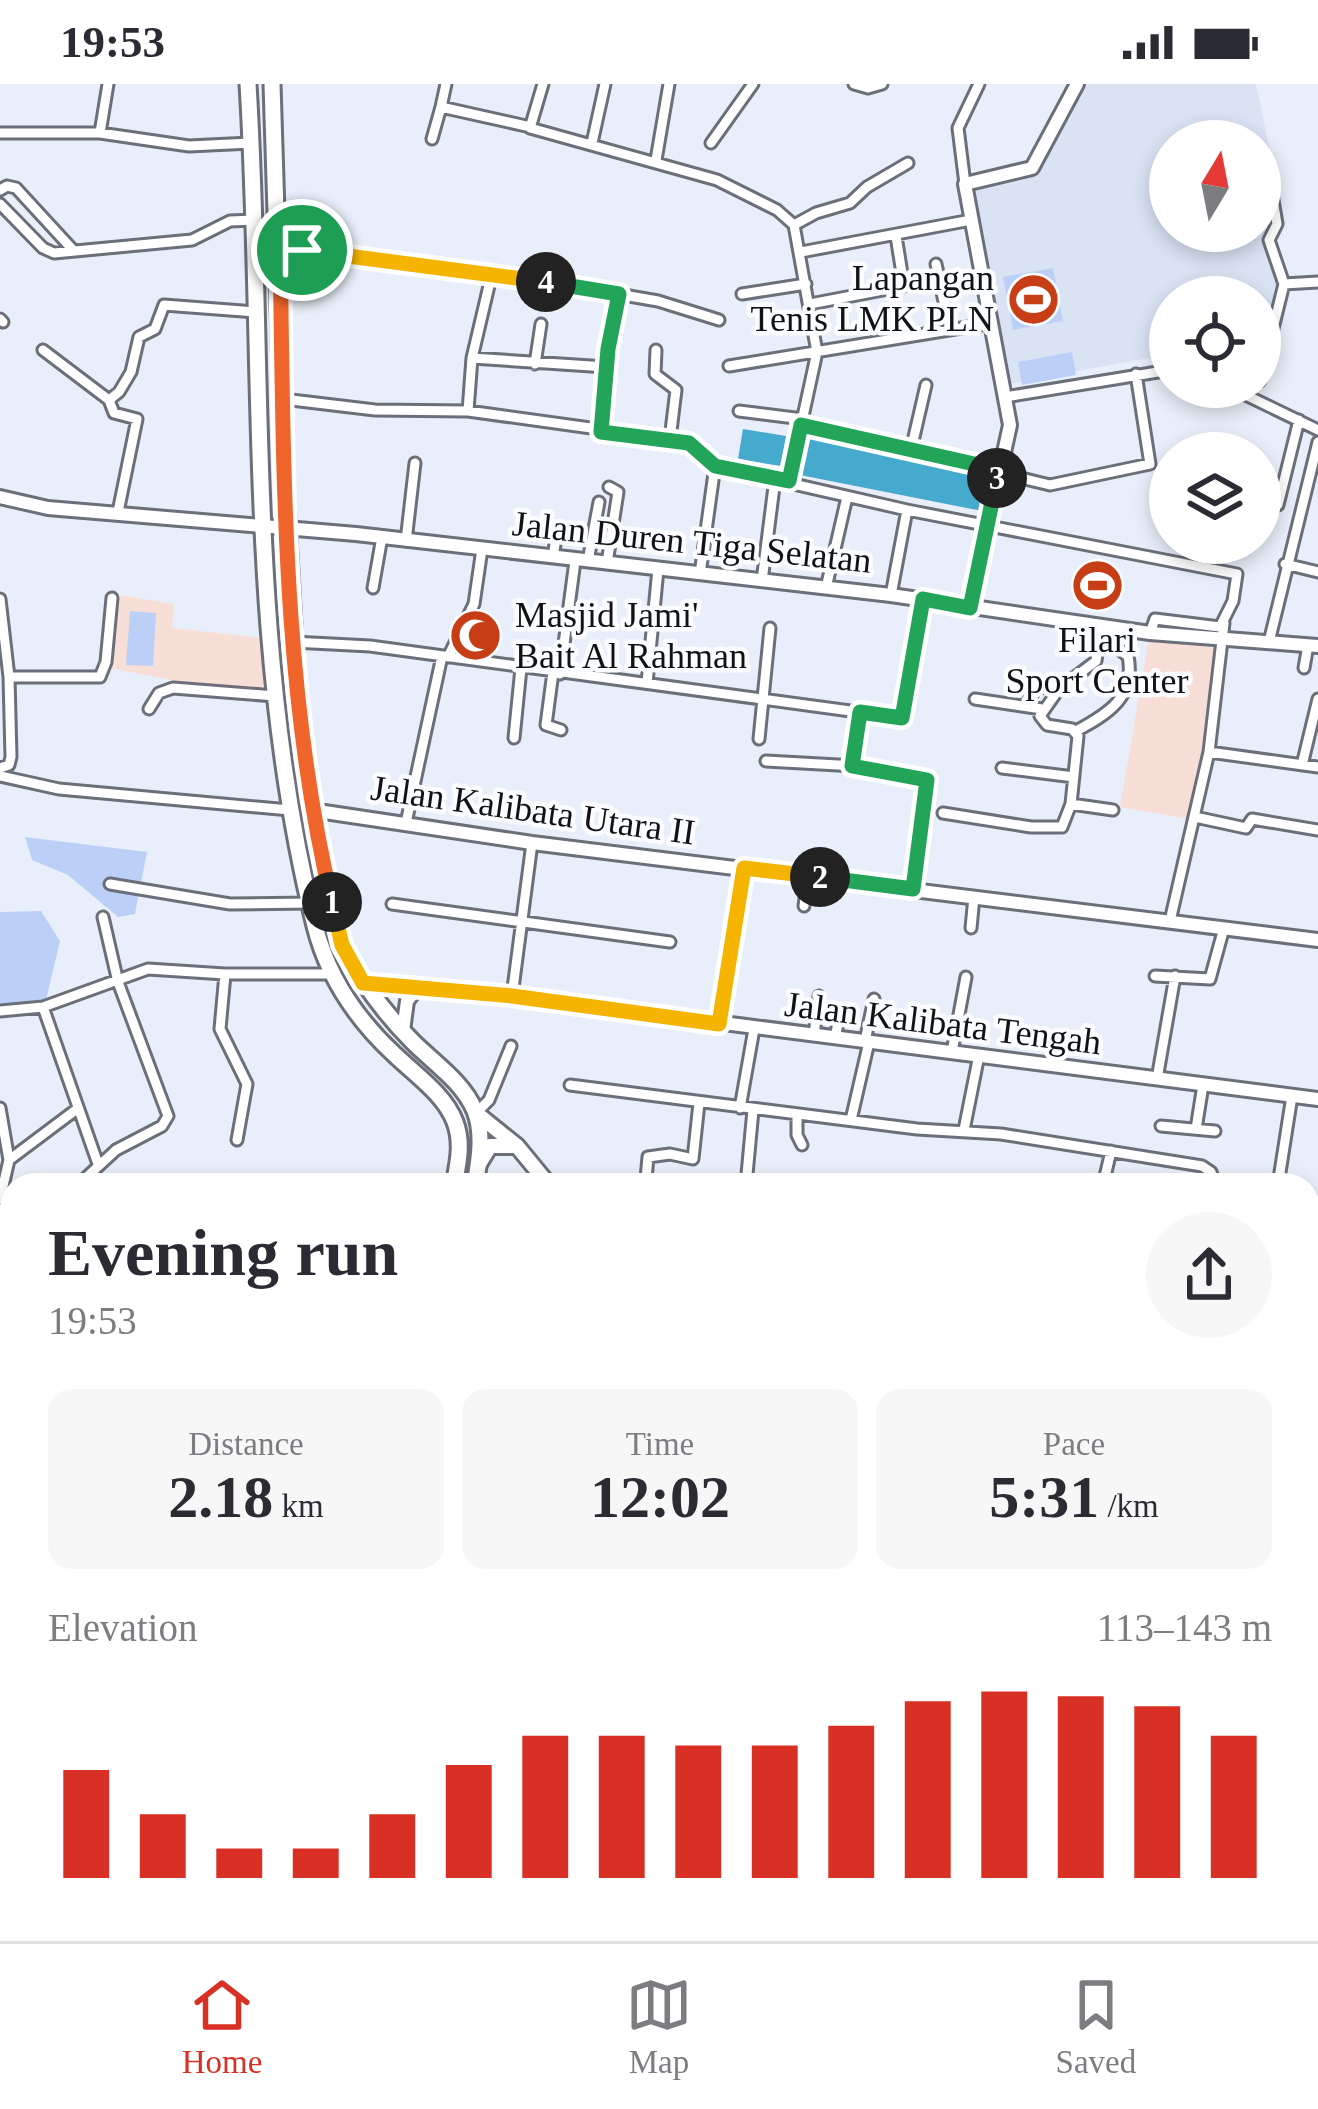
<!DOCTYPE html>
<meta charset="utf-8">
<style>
body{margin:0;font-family:Georgia,serif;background:#f7f7f7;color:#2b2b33;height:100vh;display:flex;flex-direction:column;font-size:45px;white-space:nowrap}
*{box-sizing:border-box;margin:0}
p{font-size:39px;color:#7c7c81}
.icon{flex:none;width:66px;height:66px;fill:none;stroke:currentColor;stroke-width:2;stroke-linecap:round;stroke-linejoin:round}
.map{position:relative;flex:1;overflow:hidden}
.drawer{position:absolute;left:0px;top:1089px;width:1320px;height:768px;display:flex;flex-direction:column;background:#fff;border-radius:36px 36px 0 0;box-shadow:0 6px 18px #0003}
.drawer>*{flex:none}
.needle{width:78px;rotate:10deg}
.buttons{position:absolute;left:1149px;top:36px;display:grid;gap:24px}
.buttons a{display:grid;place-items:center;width:132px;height:132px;border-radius:50%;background:#fff;box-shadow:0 6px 18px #0003;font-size:60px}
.pin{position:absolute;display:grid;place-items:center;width:102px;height:102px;color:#fff;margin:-51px;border:6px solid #fff;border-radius:50%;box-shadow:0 3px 12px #0007}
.km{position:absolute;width:60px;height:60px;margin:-30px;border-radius:50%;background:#222;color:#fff;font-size:33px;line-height:60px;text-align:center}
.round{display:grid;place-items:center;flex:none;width:126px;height:126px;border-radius:63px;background:#f7f7f7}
.overview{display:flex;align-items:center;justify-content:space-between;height:204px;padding:0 48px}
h1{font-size:66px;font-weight:700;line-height:90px}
.figures{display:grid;grid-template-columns:repeat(3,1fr);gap:18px;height:204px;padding:12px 48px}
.figures div{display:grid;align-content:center;border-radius:24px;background:#f7f7f7;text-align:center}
.figures b{font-size:60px;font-weight:700}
.figures small{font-size:33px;font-weight:400}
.figures p{font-size:33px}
.chart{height:336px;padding:24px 48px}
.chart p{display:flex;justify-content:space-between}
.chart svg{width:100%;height:216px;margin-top:12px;stroke:#d93025;stroke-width:6}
.status{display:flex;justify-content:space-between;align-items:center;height:84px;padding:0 60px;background:#fff;direction:ltr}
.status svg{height:33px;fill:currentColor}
.tab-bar{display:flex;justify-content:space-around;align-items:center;height:168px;border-top:3px solid #e1e1e2;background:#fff;font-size:33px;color:#7c7c81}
.tab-bar a{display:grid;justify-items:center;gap:6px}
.tab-bar .selected{color:#d93025}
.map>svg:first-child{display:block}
.built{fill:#d9e3f4;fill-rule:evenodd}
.education{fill:#f7ded6}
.green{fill:#bcd0f7}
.water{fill:#46a9ce}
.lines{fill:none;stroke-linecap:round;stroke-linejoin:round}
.river{stroke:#46a9ce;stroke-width:16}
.minor-casing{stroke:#6a6f79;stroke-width:15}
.tertiary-casing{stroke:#6a6f79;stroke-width:18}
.secondary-casing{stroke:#6a6f79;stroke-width:20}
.primary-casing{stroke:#6a6f79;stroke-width:21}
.minor{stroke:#fff;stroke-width:9}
.tertiary{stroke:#fff;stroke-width:12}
.secondary{stroke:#fff;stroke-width:14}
.primary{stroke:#fff;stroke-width:15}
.split-1-casing{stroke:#fff;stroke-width:24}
.split-2-casing{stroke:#fff;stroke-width:24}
.split-3-casing{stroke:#fff;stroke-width:24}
.split-4-casing{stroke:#fff;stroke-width:24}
.split-5-casing{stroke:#fff;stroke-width:24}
.split-1{stroke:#f0652b;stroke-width:15}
.split-2{stroke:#f5b400;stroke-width:15}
.split-3{stroke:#22a559;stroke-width:15}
.split-4{stroke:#22a559;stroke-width:15}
.split-5{stroke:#f5b400;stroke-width:15}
.labels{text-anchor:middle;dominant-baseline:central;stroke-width:9;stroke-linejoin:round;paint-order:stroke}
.poi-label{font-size:36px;fill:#101215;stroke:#fafcfe;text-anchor:end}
.street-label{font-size:36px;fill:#101215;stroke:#fafcfe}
</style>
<div class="status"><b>19:53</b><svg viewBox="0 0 49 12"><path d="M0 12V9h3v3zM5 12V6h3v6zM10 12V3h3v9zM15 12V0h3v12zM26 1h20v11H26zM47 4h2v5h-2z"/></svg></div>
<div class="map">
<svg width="1318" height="1857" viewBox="0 0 1318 1857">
<rect width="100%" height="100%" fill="#e9effa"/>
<!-- built -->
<path class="built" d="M 1073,0 L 1256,0 L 1285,140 L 1273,151 L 1287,195 L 1262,301 L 1260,213 L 1170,213 L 1170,277 L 1154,273 L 1008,300 L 967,93 L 1032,80 ZM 1170,57 L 1260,57 L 1260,147 L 1170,147 Z"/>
<!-- education -->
<path class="education" d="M 120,511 L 174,520 L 172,544 L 263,554 L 263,610 L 181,604 L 172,596 L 110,584 Z
M 1149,554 L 1221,565 L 1190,735 L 1120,723 Z"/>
<!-- green -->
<path class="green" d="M 1053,184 L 1063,237 L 1013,246 L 1003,193 Z
M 1072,268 L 1076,291 L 1022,301 L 1018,278 Z
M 130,527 L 156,529 L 153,582 L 126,581 Z
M 25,753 L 147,768 L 135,830 L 118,833 L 68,791 L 32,776 Z
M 41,827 L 60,857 L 46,916 L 0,920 L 0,828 Z"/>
<!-- water -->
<path class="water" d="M 743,345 L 786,352 L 781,382 L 738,375 Z
M 810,349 L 993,387 L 987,428 L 800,391 Z"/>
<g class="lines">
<!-- river -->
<path class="river" d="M 0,1337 L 12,1337
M 0,1494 L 12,1510
M 50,1845 L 51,1857
M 553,1845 L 555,1857"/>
<defs>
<path id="minor" d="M 446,0 L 441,23 L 526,42
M 543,0 L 530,44 L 717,96 L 777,126 L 794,141 L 817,268 L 789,397
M 854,0 L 868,4 L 882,0
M 0,49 L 100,49 L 189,62 L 251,59
M 100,49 L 108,0
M 432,55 L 441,23
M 592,59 L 605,0
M 711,59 L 753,0
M 656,76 L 669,0
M 965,100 L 958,44 L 979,0
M 0,106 L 7,102 L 16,104 L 73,166
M 0,120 L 43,164 L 54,169 L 192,156 L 230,137 L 255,136
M 794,141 L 816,129 L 850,119 L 867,103 L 908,79
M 280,164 L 554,199 L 658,217 L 719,236
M 801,168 L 971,136
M 936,180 L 950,246
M 1284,200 L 1318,198
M 742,210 L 806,200
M 810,220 L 904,202 L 896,152
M 0,235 L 3,238
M 43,266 L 109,316 L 114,329 L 137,335 L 118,428
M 656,266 L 655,290 L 676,306 L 670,355
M 472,274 L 606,283
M 535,280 L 541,240
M 729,282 L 992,239
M 1260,297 L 1284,200 L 1269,156 L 1277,140 L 1268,86
M 1229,303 L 1318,346
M 1005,313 L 1170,286
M 283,315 L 375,326 L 468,327 L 670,355 L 695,362 L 715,382 L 907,426 L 1237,490 L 1233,517 L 1220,543 L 1155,535 L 1150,549
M 109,316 L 119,308 L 131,288 L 139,253 L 155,245 L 164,221 L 256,228
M 468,327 L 472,274 L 492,189
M 739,327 L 803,335
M 801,341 L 1050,401 L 1150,380 L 1136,290
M 601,348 L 608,265 L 619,210
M 911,366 L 926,301
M 1278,421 L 1299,336
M 406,457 L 415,379
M 553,473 L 557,447
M 588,477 L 599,418
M 607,479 L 618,408 L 609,403
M 1285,480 L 1318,488
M 700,490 L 715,382
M 762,497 L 775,395
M 373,504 L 382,453
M 826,504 L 847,413
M 891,511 L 907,426
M 0,515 L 9,593 L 11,673 L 9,681 L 0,684
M 293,558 L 370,562 L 902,634 L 923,515
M 1269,558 L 1318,358
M 448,573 L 474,520 L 482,465
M 1304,584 L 1308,561
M 553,588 L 546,641 L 561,646
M 560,590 L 575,477
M 9,593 L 100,593 L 106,578 L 112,514
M 647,599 L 658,485
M 975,615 L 1042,625
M 1025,622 L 1037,603 L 1059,605
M 149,625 L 159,609 L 173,604 L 275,612
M 1076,647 C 1108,630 1136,613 1128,572 L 1107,557 L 1107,546
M 514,654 L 521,584
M 759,655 L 770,544
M 1209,668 L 1318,683
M 766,677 L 856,682 L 927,696 L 913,805
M 1302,681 L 1318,615
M 852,682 L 860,628
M 1002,684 L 1074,693
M 0,692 L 59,705 L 290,726
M 1071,720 L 1113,726
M 943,729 L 1031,743 L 1062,743 L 1071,720 L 1078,652 L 1072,645 L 1047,641 L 1040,632 L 1059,605 L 1096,577 L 1101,544
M 1195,733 L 1246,744 L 1252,735 L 1318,746
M 406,739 L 442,572
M 110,800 L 230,820 L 310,819
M 392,820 L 670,858
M 804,822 L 808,792
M 1170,837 L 1209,668 L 1224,539
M 971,844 L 974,813
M 225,890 L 220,945 L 247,1000 L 237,1056
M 1155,892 L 1210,895 L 1224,844
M 512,912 L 532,759
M 43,923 L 98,1080
M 0,927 L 43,923 L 148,885 L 225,890 L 332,890
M 719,939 L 744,785
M 814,951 L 819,912
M 835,954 L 840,929
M 865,957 L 874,915
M 952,968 L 966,893
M 1157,995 L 1175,892
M 570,1001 L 917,1045 L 1001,1050 L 1202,1082 L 1211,1088 L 1216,1101
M 0,1024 L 9,1076 L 0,1115
M 740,1024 L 754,945
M 476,1029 L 489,1016 L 511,962
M 797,1030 L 797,1051 L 802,1061
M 851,1036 L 869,958
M 1161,1042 L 1215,1047
M 1196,1045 L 1203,1001
M 964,1046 L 979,971
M 9,1076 L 77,1025
M 78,1101 L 116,1066 L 162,1042 L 168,1032 L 118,898 L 103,833
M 655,1101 L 646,1095 L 648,1073 L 670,1070 L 693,1075 L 699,1019
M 746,1101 L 753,1026
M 1103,1101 L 1111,1067
M 1278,1101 L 1292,1012
M 0,1125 L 12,1127
M 1308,1130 L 1318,1131
M 1308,1245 L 1318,1246
M 1308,1285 L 1318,1287
M 1308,1327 L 1318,1328
M 1308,1369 L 1318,1370
M 1308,1437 L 1318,1438
M 0,1503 L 12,1517
M 1308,1506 L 1318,1508
M 0,1559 L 12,1557
M 1308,1575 L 1318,1577
M 0,1658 L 12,1659
M 0,1758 L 12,1761
M 0,1779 L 12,1781
M 0,1809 L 12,1798
M 110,1845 L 110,1857
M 139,1845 L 167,1857
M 584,1845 L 584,1857
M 1141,1849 L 1179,1857
M 488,1857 L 490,1845
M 679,1857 L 681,1845
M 753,1857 L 755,1845
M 851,1857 L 860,1845
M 932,1857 L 935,1845
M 997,1857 L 999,1845"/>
<path id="tertiary" d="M 0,413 L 48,424 L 356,450 L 891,511 L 1150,549 L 1318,562
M 970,524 L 1010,341 L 965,100 L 1032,84 L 1077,0
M 311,726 L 532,759 L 1318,856
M 363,899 L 512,912 L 1318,1015
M 403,947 L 407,917 L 417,904
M 1308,1657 L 1318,1659"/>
<path id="secondary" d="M 476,1029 L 517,1062 L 549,1101
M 479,1080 L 490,1062 L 517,1062
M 1308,1765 L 1318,1770"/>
<path id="primary" d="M 248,0 C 265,280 246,568 315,842 C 328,894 356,935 395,971 C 416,991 445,1011 455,1038 C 463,1059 458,1080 454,1101
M 272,0 L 284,384 L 297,610 L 311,726 L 342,861 C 361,897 384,929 413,958 C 434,979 463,998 475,1027 C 484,1050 479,1078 475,1101
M 386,1857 L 387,1845
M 407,1857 L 408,1845"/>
</defs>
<!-- minor casing -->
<use href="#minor" class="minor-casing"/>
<!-- tertiary casing -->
<use href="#tertiary" class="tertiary-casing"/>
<!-- secondary casing -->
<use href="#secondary" class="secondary-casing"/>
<!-- primary casing -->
<use href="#primary" class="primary-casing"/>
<!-- minor -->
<use href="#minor" class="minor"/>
<!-- tertiary -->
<use href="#tertiary" class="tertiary"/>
<!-- secondary -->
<use href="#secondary" class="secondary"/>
<!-- primary -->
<use href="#primary" class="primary"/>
</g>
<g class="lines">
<defs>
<path id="split-1" d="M 302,166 L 280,164 C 284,382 281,604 332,818"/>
<path id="split-2" d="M 332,818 L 342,861 L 363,899 L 512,912 L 719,940 L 744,784 L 820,793"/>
<path id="split-3" d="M 820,793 L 913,805 L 927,696 L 852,682 L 860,628 L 902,634 L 923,515 L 970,524 L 997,394"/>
<path id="split-4" d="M 546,198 L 619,210 L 608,265 L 601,348 L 689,359 L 715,382 L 789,397 L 801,341 L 992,384 L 998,387 L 997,394"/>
<path id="split-5" d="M 302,166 L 546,198"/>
</defs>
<!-- split-1 casing -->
<use href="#split-1" class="split-1-casing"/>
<!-- split-2 casing -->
<use href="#split-2" class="split-2-casing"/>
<!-- split-3 casing -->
<use href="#split-3" class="split-3-casing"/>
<!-- split-4 casing -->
<use href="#split-4" class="split-4-casing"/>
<!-- split-5 casing -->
<use href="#split-5" class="split-5-casing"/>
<!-- split-1 -->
<use href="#split-1" class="split-1"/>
<!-- split-2 -->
<use href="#split-2" class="split-2"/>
<!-- split-3 -->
<use href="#split-3" class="split-3"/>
<!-- split-4 -->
<use href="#split-4" class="split-4"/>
<!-- split-5 -->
<use href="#split-5" class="split-5"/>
</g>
<!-- icons -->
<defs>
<symbol id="stadium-disc" viewBox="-11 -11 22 22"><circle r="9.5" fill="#c73e16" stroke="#fafcfe"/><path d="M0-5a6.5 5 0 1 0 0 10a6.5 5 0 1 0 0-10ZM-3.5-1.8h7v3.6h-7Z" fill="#fff"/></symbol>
<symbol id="mosque-disc" viewBox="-11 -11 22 22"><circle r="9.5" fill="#c73e16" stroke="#fafcfe"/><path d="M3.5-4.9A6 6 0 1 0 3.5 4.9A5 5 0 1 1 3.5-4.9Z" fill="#fff"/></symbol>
</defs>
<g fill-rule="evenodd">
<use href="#stadium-disc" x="1004" y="186" width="59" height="59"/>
<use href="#stadium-disc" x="1068" y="472" width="59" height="59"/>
<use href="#mosque-disc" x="446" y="522" width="59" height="59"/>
</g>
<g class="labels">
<!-- poi labels -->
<g class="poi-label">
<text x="994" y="194">Lapangan<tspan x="994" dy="41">Tenis LMK PLN</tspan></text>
<text x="515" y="531" text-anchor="start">Masjid Jami'<tspan x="515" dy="41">Bait Al Rahman</tspan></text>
<text x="1097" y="556" text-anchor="middle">Filari<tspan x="1097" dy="41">Sport Center</tspan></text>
</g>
<!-- street labels -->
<g class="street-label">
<text transform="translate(692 458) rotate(6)">Jalan Duren Tiga Selatan</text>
<text transform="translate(533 726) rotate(8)">Jalan Kalibata Utara II</text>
<text transform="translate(943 939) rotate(7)">Jalan Kalibata Tengah</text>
</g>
</g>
</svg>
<div class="buttons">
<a><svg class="needle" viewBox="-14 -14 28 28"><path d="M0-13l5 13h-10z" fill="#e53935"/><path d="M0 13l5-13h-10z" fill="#7c7c81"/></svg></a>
<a><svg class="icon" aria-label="locate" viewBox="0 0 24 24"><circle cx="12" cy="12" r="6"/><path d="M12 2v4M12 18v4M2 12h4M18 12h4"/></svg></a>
<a><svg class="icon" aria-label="layers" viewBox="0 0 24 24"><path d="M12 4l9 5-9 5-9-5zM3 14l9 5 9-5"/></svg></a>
</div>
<div class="pin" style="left:302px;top:166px;background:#1e9e55"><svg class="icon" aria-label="arrive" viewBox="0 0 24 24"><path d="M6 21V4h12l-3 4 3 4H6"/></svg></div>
<b class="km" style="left:332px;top:818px">1</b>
<b class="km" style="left:820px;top:793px">2</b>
<b class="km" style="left:997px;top:394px">3</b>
<b class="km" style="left:546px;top:198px">4</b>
<section class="drawer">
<div class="overview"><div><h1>Evening run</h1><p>19:53</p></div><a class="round"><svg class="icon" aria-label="share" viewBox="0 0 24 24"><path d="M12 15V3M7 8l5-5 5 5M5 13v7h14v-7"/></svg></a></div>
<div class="figures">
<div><p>Distance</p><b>2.18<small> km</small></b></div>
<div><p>Time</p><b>12:02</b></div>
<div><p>Pace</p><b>5:31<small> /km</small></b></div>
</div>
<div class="chart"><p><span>Elevation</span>113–143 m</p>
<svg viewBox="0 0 160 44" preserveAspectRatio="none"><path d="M5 44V22M15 44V31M25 44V38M35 44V38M45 44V31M55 44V21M65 44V15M75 44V15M85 44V17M95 44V17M105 44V13M115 44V8M125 44V6M135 44V7M145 44V9M155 44V15"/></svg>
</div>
</section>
</div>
<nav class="tab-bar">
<a class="selected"><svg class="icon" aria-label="home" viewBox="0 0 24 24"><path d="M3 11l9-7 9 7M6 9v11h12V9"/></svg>Home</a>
<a><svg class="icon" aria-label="map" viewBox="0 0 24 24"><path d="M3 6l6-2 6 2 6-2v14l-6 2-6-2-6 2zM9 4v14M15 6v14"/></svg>Map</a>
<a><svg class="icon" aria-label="saved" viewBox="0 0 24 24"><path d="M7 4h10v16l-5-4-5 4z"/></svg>Saved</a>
</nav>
